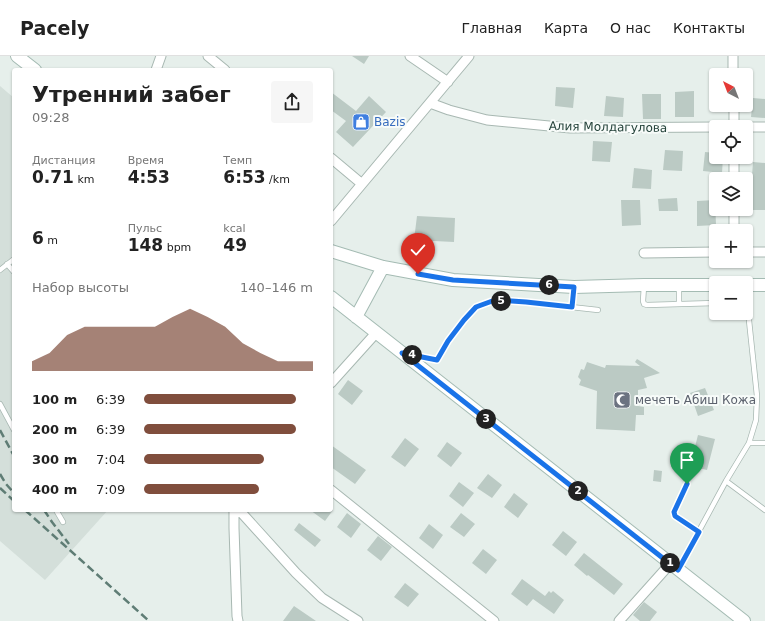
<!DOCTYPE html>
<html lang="ru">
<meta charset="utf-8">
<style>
body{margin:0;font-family:"DejaVu Sans",sans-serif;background:#f6f6f6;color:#222;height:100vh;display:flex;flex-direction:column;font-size:15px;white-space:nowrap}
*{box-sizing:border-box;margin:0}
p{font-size:13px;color:#767676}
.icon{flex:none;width:22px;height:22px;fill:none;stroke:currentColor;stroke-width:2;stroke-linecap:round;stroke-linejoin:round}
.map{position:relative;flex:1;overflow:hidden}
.panel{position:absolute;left:12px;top:12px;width:321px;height:444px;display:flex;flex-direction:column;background:#fff;border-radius:4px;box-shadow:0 1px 3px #0004}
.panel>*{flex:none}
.needle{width:26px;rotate:318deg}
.fabs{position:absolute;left:709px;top:12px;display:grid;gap:8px}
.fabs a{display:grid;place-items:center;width:44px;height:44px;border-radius:4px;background:#fff;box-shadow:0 1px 3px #0004;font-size:20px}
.pin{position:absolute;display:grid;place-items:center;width:34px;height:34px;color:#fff;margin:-41px -17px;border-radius:50% 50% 50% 0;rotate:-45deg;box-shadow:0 0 4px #0007}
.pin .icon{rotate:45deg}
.km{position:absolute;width:20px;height:20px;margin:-10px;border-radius:50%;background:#222;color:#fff;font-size:11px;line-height:20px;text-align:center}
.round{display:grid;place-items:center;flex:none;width:42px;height:42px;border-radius:4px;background:#f6f6f6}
.summary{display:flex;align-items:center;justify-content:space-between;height:68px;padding:0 20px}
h1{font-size:22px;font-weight:600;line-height:30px}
.figures{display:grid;grid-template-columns:repeat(3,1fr);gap:6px;height:68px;padding:4px 20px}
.figures div{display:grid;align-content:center}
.figures b{font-size:17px;font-weight:600}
.figures small{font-size:11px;font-weight:400}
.figures p{font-size:11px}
.chart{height:112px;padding:8px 20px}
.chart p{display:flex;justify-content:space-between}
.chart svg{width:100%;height:72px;margin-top:4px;fill:#804e3d;opacity:.7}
ul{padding:0 20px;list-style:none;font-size:13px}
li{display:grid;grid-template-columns:64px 48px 1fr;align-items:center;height:30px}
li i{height:10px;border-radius:5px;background:#804e3d}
header{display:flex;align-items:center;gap:24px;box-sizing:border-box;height:56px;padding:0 20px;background:#fff;border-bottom:1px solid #e0e0e0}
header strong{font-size:19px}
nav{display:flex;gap:22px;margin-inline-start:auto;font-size:14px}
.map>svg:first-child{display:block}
.built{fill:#d4dfda}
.building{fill:#bbcac4}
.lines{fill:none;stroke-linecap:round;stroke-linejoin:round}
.lane-casing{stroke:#a8b8b2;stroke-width:6}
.street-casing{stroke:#a8b8b2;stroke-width:11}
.secondary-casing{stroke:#a4bbb3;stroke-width:14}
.lane{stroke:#fff;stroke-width:4.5}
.street{stroke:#fff;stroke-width:9}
.secondary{stroke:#fff;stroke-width:12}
.rail{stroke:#5f7d75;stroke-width:2.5;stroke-dasharray:8 4;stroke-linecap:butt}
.route-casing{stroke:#fff;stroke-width:8}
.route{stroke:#1a73e8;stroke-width:5}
.labels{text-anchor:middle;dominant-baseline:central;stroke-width:4;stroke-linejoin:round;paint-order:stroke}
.shop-label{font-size:12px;fill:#366cbe;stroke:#f7fbf9;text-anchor:start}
.street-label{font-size:12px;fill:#24423a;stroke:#f7fbf9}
.worship-label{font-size:12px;fill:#5b616d;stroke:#f7fbf9;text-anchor:start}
</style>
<header>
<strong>Pacely</strong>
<nav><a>Главная</a><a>Карта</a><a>О нас</a><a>Контакты</a></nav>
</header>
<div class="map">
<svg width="765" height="565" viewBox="0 0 765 565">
<rect width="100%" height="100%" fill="#e6efeb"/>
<!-- built -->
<path class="built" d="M 0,30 L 14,42 L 14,454 L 108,454 L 45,524 L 0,485 Z"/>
<!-- building -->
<path class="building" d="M 352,0 L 369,0 L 364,8 Z
M 556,31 L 575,32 L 573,52 L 555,50 Z
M 694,35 L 694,61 L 675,61 L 675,36 Z
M 331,36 L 356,55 L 369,40 L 386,56 L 353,91 L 336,76 L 346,65 L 331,54 Z
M 642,38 L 661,38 L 661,63 L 643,63 Z
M 606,40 L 624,42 L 623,61 L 604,60 Z
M 753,42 L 765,43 L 765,62 L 751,61 Z
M 593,85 L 612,86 L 610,106 L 592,105 Z
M 665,94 L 683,95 L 682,115 L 663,114 Z
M 705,96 L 716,97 L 716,101 L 723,101 L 722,117 L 703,115 Z
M 753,106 L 765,107 L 765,154 L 747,154 L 747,135 L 751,135 Z
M 634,112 L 652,114 L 651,133 L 632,132 Z
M 677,142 L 678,155 L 659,155 L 658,143 Z
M 621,144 L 640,144 L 641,169 L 622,170 Z
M 715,144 L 716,169 L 697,170 L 697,145 Z
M 417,160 L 455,162 L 454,186 L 414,184 Z
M 637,303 L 660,317 L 644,322 L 647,332 L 638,334 L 638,350 L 644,351 L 644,359 L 636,359 L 635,375 L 596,373 L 597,335 L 579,329 L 581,324 L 578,321 L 581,313 L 584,314 L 587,306 L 605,312 L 606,309 L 640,310 L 635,306 Z
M 348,324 L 363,335 L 352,349 L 338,338 Z
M 705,332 L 714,354 L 698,360 L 690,337 Z
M 698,379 L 715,383 L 707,414 L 690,410 Z
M 405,382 L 419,393 L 405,411 L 391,401 Z
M 447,386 L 462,397 L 451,411 L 437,400 Z
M 331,389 L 366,414 L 355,428 L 331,411 Z
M 654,414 L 662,415 L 661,426 L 653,425 Z
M 488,418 L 502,429 L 492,442 L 477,432 Z
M 459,426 L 474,437 L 463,451 L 449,440 Z
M 514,437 L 528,448 L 518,462 L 504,451 Z
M 310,454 L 333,454 L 325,465 Z
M 347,457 L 361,468 L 351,482 L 337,471 Z
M 461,457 L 475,468 L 464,481 L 450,471 Z
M 299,467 L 321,484 L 315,491 L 294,474 Z
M 429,468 L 443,479 L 433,493 L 419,482 Z
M 563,475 L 577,486 L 566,500 L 552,489 Z
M 378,480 L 392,491 L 381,505 L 367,494 Z
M 483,493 L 497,504 L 486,518 L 472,507 Z
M 584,497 L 623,528 L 614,539 L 588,519 L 587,520 L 574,509 Z
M 522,523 L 545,540 L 549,535 L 551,537 L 553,535 L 564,544 L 554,558 L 533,543 L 527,550 L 511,538 Z
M 405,527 L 419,538 L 408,551 L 394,541 Z
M 644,546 L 657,556 L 650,565 L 640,565 L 633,559 Z
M 294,550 L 316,565 L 283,565 Z"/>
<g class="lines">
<defs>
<path id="lane" d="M 7,208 L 14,216
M 0,214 L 14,203
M 644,230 L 643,245 L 644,248 L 647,249 L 716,247
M 679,230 L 679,248
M 572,251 L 574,231
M 410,298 L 437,304 L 448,285 L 464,264 L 476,251 L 495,244 L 526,246 L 598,254
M 0,348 L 14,374
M 749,387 L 765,387
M 677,412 L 687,424 L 687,428 L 674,456 L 675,460 L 699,476
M 726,425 L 765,454
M 56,454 L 63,466
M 679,512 L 726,425 L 749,387 L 756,364 L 757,340 L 748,255 L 746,253"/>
<path id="street" d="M 208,0 L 225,14
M 410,0 L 448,26
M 733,0 L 733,19
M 156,14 L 161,0
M 430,47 L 449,54 L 487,64 L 570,72 L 716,71
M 734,71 L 734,49
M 746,71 L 765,71
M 734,101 L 734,123
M 331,102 L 362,128
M 331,165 L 469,0
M 734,175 L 734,153
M 746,196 L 765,196
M 644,197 L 716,196
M 331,327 L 376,277
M 331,434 L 494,565
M 234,454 L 234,472 L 237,560 L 238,565
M 239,454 L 296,517 L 322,542 L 358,565
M 619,565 L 670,508"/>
<path id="secondary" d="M 17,0 L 35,14
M 331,195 L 383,211 L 453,224 L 574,231 L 644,229 L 716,229
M 746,229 L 765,229
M 331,241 L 744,565
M 356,261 L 383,211"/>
</defs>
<!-- lane casing -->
<use href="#lane" class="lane-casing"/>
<!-- street casing -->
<use href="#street" class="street-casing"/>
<!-- secondary casing -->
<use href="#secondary" class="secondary-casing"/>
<!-- lane -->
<use href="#lane" class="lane"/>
<!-- street -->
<use href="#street" class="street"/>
<!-- secondary -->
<use href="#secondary" class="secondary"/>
<!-- rail -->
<path class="rail" d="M 0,374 L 14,400
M 0,418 L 6,428 L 14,437
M 0,432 L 14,445
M 25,454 L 149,565
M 44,454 L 52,466 L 69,488"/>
</g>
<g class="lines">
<defs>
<path id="route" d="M 418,218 L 453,224 L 574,231 L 572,251 L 526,246 L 495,244 L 476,251 L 464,264 L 448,285 L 437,304 L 402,297 L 678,514 L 699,476 L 675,460 L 674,456 L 687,428"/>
</defs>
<!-- route casing -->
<use href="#route" class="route-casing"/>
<!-- route -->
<use href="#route" class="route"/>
</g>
<!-- icons -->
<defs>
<symbol id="shop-square" viewBox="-11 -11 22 22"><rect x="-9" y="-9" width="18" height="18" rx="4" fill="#3f7fe0" stroke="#f7fbf9"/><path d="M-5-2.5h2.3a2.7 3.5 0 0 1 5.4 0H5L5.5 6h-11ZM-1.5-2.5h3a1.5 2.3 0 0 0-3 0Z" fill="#fff"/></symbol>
<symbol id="mosque-square" viewBox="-11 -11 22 22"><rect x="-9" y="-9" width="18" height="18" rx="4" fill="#6b7280" stroke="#f7fbf9"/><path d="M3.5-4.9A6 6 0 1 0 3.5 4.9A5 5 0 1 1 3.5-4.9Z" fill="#fff"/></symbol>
</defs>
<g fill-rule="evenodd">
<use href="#shop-square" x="351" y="56" width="20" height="20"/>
<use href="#mosque-square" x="612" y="334" width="20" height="20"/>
</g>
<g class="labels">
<!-- shop labels -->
<g class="shop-label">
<text x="374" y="66">Bazis</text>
</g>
<!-- street labels -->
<g class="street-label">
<text transform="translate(608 71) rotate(1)">Алия Молдагулова</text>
</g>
<!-- worship labels -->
<g class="worship-label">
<text x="635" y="344">мечеть Абиш Кожа</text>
</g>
</g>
</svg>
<div class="fabs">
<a><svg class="needle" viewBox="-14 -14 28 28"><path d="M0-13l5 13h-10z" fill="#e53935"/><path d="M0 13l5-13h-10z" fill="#767676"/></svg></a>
<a><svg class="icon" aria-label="locate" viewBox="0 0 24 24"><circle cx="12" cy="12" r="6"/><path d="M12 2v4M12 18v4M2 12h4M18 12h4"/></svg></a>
<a><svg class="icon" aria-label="layers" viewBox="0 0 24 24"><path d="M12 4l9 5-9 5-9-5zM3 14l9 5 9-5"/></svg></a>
<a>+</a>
<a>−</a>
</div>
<div class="pin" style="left:687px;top:428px;background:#1e9e55"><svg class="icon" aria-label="arrive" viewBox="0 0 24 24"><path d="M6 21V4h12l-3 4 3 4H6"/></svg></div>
<div class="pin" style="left:418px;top:218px;background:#d93025"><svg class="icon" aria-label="check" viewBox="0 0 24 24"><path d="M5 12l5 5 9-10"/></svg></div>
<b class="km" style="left:670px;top:507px">1</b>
<b class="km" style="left:578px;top:435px">2</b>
<b class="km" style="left:486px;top:363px">3</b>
<b class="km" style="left:412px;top:299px">4</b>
<b class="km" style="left:501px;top:245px">5</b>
<b class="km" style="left:549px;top:229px">6</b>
<section class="panel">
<div class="summary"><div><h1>Утренний забег</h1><p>09:28</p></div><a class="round"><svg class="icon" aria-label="share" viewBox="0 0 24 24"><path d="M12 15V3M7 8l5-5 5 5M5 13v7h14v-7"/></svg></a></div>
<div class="figures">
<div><p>Дистанция</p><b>0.71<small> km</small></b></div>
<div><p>Время</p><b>4:53</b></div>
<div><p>Темп</p><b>6:53<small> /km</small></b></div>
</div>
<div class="figures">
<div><b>6<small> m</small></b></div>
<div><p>Пульс</p><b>148<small> bpm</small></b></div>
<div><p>kcal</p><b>49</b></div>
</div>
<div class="chart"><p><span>Набор высоты</span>140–146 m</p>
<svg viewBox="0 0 160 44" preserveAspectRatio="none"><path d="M0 44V38L10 33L20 22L30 17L40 17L50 17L60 17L70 17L80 11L90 6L100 11L110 17L120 27L130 33L140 38L150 38L160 38V44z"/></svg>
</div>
<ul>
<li><b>100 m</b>6:39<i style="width:90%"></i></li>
<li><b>200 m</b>6:39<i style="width:90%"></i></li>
<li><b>300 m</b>7:04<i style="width:71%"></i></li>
<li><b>400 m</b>7:09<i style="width:68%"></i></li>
</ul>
</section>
</div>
